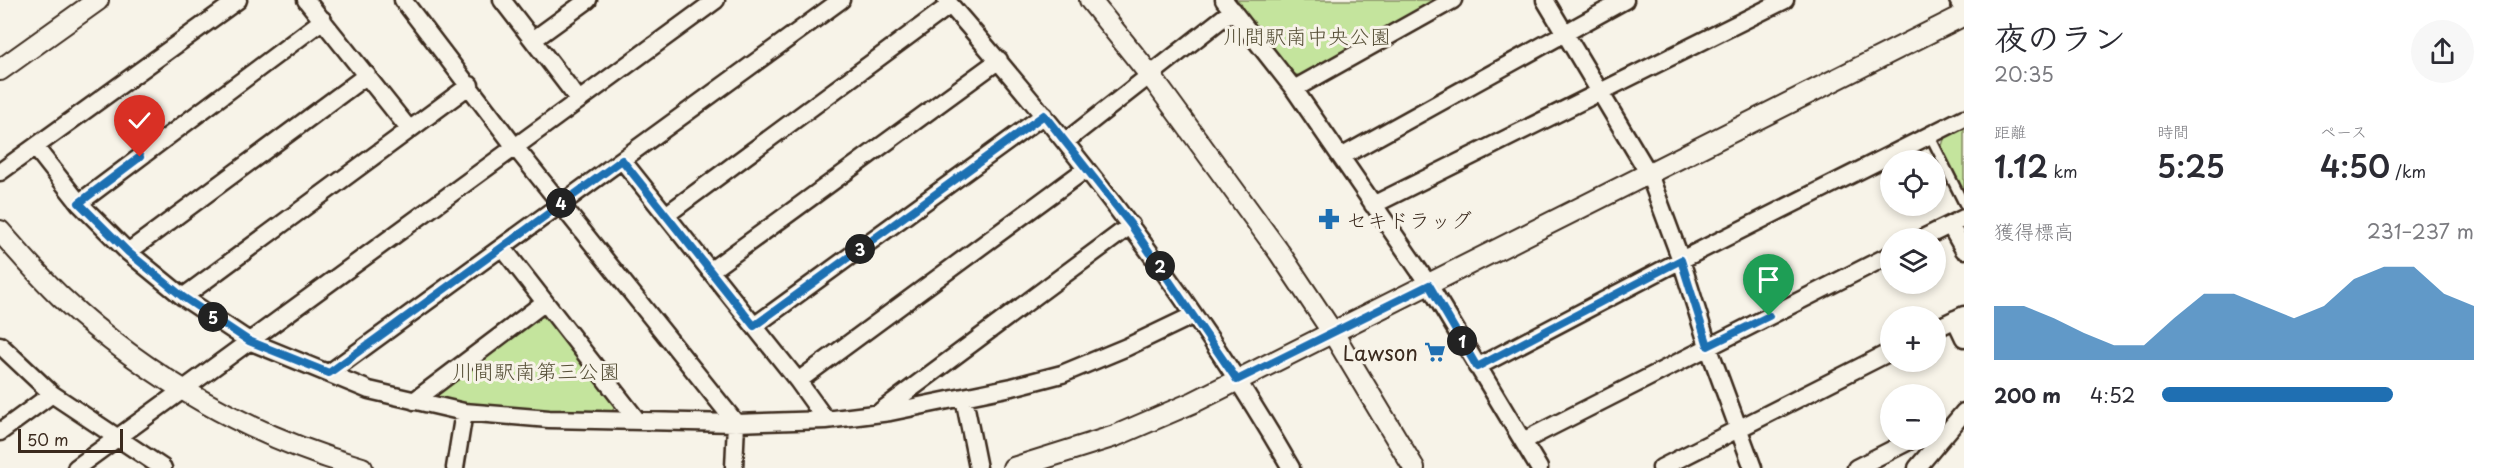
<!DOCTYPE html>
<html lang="ja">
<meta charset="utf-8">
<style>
body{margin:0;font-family:"Playpen Sans","Klee One",sans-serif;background:#f7f7f7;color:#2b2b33;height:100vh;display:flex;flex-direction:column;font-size:22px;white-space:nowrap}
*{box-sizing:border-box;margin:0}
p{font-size:20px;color:#7c7c81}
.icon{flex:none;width:33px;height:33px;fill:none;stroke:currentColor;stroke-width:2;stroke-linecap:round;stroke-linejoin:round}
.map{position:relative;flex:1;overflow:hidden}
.sheet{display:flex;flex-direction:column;background:#fff;width:540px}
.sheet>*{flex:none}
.buttons{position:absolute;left:1880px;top:150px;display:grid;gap:12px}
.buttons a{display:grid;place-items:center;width:66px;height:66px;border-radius:50%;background:#fff;box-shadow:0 3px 9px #0003;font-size:30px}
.scale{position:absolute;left:18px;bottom:15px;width:105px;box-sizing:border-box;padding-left:6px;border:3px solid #3b2a1e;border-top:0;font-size:16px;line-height:21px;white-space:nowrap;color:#3b2a1e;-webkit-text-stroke:4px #f7f3e8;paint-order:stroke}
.pin{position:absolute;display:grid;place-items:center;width:51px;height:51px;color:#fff;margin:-62px -26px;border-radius:50% 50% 50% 0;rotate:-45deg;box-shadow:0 0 6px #0007}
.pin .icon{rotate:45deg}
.km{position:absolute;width:30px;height:30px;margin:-15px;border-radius:50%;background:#222;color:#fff;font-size:16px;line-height:30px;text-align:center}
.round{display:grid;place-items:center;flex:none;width:63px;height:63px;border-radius:32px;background:#f7f7f7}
.headline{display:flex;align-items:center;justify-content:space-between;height:102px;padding:0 30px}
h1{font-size:33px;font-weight:600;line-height:45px}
.metrics{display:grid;grid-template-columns:repeat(3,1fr);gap:9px;height:102px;padding:6px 30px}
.metrics div{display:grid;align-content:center}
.metrics b{font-size:30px;font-weight:600}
.metrics small{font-size:16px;font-weight:400}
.metrics p{font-size:16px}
.chart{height:168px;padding:12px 30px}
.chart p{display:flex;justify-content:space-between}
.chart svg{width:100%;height:108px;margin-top:6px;fill:#1f6fb2;opacity:.7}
ul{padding:0 30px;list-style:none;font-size:20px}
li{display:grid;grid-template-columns:96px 72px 1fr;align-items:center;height:45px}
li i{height:15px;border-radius:8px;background:#1f6fb2}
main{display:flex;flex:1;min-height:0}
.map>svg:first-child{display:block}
.park{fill:#c4e49d;stroke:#80875e;stroke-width:1.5}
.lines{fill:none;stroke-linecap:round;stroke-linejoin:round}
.service-casing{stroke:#3b2a1e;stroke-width:13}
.minor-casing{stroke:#3b2a1e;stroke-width:21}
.tertiary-casing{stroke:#3b2a1e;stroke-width:24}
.service{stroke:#f7f3e8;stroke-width:8}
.minor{stroke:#f7f3e8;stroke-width:16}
.tertiary{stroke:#f7f3e8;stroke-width:20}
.route-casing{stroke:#fff;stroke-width:12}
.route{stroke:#1f6fb2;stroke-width:8}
.labels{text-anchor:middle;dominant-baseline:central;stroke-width:6;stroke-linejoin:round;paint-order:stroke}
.park-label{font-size:21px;fill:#564f37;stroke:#f7f3e8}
.poi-label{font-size:21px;fill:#3b2a1e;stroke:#f7f3e8;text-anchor:start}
</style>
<main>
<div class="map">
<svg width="1964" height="468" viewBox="0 0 1964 468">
<rect width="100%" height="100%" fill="#f7f3e8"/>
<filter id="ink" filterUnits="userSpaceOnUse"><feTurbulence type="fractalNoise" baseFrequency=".0167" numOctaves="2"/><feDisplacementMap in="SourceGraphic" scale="12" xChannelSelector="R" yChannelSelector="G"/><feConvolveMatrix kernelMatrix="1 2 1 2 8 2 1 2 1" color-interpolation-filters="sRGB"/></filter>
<g filter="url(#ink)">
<!-- park -->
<path class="park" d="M 1232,0 L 1441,0 L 1303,77 L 1291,73 Z
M 1964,126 L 1964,194 L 1941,149 L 1945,136 Z
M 539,316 L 548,318 L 615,404 L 612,413 L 536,412 L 439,401 L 437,390 Z"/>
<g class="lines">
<defs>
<path id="service" d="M 1930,136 L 1964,204"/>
<path id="minor" d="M 306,0 L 409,129
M 403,0 L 515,147 L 736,423 L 734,468
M 502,0 L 579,100
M 946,0 C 1074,147 1193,298 1291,468
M 1224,0 L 1294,89 L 1429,285 L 1539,468
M 1545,0 L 1649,174 L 1681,260 L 1708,346 L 1753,468
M 1958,0 L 1964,12
M 533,40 L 588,0
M 1294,89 L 1453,0
M 1066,141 L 1233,10
M 35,147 L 79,203 L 128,252 L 183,297 L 249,341 L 369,390 L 464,412 L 549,419 L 736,423 L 826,420 L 890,412 L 1012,387 L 1062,374 L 1127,347 L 1194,315
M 1341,157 L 1625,0
M 622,160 L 798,381 L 826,420
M 0,172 L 238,0
M 79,203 L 323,20
M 1373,205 L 1785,0
M 666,215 L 950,5
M 1950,225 L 1964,250
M 1923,238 L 1964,218
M 502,247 L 637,420
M 128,252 L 367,75
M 710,271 L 999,60
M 183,297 L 470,85
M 1955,319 L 1964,338
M 754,326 L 1044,115
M 1935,329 L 1964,315
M 0,345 L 52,394 L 163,468
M 1477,367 L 1681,260 L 1964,118
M 329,373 L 841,0
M 798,381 L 1086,169
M 964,398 L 978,468
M 414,401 L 545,302
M 881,411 L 1131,225
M 0,432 L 52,394
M 1523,441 L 1890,255
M 76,468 L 716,0
M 455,468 L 464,412
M 1661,468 L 1890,352
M 1856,468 L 1911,440
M 1917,468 L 1964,412"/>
<path id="tertiary" d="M 1090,0 L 1150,75 L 1279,252 L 1333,333 L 1414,468
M 0,70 L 98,0
M 0,231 C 20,254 40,277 62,298 C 146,377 252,437 362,468
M 1013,468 L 1115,436 L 1194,402 L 1964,15"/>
</defs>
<!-- service casing -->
<use href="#service" class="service-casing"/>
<!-- minor casing -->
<use href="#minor" class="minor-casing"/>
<!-- tertiary casing -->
<use href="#tertiary" class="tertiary-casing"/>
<!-- service -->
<use href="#service" class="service"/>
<!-- minor -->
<use href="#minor" class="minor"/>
<!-- tertiary -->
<use href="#tertiary" class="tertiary"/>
</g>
</g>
<g class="lines" filter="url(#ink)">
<defs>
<path id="route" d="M 140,157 L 79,203 L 128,252 L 183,297 L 249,341 L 329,373 L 622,160 L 754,326 L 1044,115 L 1131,225 L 1237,380 L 1429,285 L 1477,367 L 1681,260 L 1708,346 L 1769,316"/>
</defs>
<!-- route casing -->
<use href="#route" class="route-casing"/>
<!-- route -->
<use href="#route" class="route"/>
</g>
<!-- icons -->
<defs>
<symbol id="pharmacy-bare" viewBox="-9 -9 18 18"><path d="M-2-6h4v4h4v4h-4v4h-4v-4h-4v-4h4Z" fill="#1f6fb2" stroke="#f7f3e8" stroke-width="2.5" paint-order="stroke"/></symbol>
<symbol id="supermarket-bare" viewBox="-9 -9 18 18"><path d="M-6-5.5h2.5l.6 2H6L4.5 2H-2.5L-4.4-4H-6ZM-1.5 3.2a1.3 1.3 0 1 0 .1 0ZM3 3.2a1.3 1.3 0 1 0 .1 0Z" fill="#1f6fb2" stroke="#f7f3e8" stroke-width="2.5" paint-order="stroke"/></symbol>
</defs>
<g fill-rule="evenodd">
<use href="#pharmacy-bare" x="1314" y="204" width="30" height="30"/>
<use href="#supermarket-bare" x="1420" y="337" width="30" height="30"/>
</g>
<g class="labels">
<!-- park labels -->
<g class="park-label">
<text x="1307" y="35">川間駅南中央公園</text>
<text x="536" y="370">川間駅南第三公園</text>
</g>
<!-- poi labels -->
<g class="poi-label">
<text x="1346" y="219">セキドラッグ</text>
<text x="1418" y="352" text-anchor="end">Lawson</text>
</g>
</g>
</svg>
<div class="buttons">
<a><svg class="icon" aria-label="locate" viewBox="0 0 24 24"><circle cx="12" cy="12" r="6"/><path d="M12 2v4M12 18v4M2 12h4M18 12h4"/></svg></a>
<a><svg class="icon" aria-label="layers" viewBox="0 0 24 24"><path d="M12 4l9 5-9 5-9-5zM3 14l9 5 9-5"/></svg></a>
<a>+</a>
<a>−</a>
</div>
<div class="scale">50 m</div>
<div class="pin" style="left:1769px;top:316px;background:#1e9e55"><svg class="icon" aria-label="arrive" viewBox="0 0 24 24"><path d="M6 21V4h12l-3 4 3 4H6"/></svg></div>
<div class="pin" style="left:140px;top:157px;background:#d93025"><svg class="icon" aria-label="check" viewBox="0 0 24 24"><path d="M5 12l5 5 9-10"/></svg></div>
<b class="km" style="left:1462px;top:341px">1</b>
<b class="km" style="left:1160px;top:266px">2</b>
<b class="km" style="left:860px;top:249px">3</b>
<b class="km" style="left:561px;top:203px">4</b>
<b class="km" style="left:213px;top:317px">5</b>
</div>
<section class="sheet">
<div class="headline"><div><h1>夜のラン</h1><p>20:35</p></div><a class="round"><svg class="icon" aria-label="share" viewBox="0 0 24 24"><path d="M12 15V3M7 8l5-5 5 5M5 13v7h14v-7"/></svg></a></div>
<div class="metrics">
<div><p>距離</p><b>1.12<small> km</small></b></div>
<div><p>時間</p><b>5:25</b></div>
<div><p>ペース</p><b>4:50<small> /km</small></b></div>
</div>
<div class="chart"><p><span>獲得標高</span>231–237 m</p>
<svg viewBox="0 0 160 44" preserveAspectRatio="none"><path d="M0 44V22L10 22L20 27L30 33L40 38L50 38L60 27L70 17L80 17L90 22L100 27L110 22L120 11L130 6L140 6L150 17L160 22V44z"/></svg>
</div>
<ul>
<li><b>200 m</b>4:52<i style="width:74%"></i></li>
</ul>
</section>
</main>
